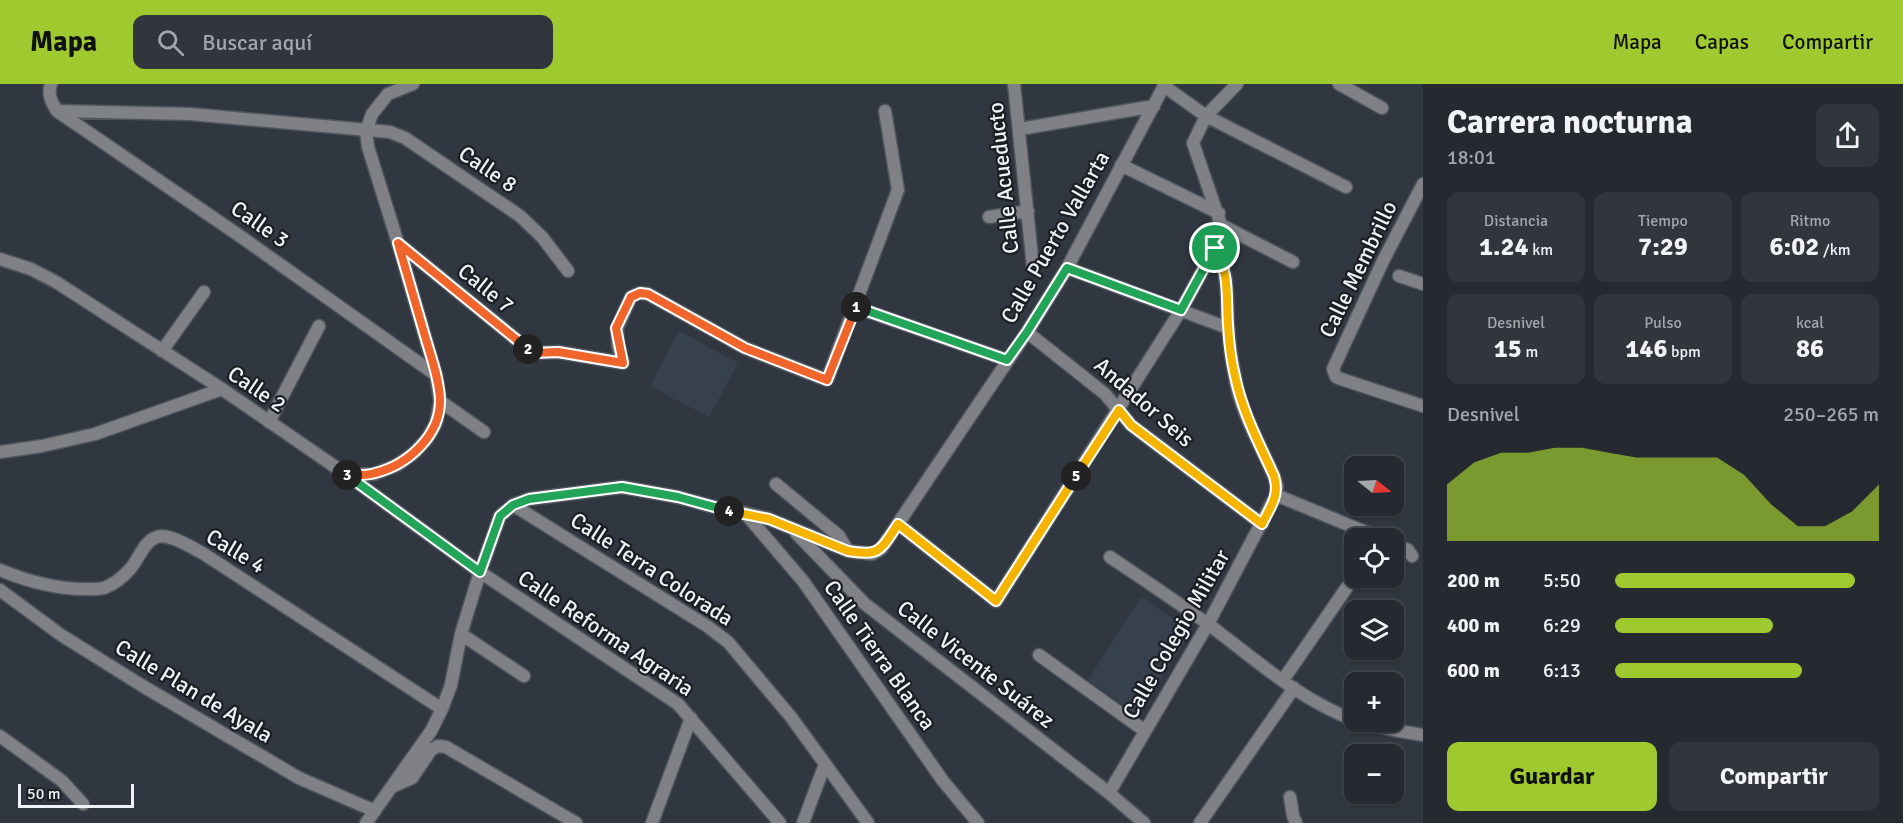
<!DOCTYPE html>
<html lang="es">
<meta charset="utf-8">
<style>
body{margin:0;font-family:Signika,sans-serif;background:#31353c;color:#f1f3f6;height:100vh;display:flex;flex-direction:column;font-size:22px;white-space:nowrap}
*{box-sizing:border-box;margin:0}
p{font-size:20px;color:#a3a6ab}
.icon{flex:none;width:33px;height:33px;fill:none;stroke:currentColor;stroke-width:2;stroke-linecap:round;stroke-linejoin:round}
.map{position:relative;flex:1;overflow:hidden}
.sheet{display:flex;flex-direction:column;background:#252930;width:480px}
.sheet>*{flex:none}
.needle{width:39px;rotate:108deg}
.fabs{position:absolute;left:1344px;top:372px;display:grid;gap:12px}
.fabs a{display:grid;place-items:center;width:60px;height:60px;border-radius:12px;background:#252930;box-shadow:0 2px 4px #0004,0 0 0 2px #42454c;font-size:30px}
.scale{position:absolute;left:18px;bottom:15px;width:116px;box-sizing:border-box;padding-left:6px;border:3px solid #eff3f8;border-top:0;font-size:16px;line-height:21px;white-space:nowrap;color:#eff3f8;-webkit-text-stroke:4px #1b1e22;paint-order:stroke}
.pin{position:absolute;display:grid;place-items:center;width:51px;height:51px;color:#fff;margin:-26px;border:3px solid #fff;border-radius:50%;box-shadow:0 2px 6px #0007}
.km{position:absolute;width:30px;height:30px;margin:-15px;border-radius:50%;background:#222;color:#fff;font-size:16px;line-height:30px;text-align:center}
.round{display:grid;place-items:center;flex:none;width:63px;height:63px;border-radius:12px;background:#31353c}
.head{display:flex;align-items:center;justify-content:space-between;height:102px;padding:0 24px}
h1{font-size:33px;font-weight:700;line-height:45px}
.stats{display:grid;grid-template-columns:repeat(3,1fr);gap:9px;height:102px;padding:6px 24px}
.stats div{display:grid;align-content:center;border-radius:12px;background:#31353c;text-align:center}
.stats b{font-size:26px;font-weight:700}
.stats small{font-size:16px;font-weight:400}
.stats p{font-size:16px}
.chart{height:168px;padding:12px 24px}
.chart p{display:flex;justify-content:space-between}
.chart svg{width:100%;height:108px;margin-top:6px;fill:#9eca2f;opacity:.7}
.primary-button{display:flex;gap:12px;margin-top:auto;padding:12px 24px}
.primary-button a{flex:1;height:69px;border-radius:12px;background:#9eca2f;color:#111;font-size:24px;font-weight:700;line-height:69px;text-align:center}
.primary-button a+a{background:#31353c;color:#f1f3f6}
ul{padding:0 24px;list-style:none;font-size:20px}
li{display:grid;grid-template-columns:96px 72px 1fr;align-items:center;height:45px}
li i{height:15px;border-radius:8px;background:#9eca2f}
header{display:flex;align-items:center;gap:36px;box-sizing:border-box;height:84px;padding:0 30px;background:#9eca2f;color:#111}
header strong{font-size:28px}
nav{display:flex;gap:33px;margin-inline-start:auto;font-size:21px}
.search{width:420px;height:54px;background:#31353c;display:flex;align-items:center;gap:15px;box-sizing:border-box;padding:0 21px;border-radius:12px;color:#a3a6ab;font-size:22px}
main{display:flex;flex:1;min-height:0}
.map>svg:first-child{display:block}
.built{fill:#37414e}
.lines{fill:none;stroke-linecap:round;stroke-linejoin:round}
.minor-casing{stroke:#4f555d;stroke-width:15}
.tertiary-casing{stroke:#4f555d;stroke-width:15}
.minor{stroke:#808186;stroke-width:12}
.tertiary{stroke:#808186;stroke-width:12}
.split-1-casing{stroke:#fff;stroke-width:12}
.split-2-casing{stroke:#fff;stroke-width:12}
.split-3-casing{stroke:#fff;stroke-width:12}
.split-4-casing{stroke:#fff;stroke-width:12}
.split-5-casing{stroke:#fff;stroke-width:12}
.split-6-casing{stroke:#fff;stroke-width:12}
.split-1{stroke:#22a559;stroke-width:8}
.split-2{stroke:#f0652b;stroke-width:8}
.split-3{stroke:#f0652b;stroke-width:8}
.split-4{stroke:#22a559;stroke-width:8}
.split-5{stroke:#f5b400;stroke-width:8}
.split-6{stroke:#f5b400;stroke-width:8}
.labels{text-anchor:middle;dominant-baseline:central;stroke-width:4.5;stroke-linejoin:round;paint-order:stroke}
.street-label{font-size:22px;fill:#eff3f8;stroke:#1b1e22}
</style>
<header>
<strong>Mapa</strong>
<div class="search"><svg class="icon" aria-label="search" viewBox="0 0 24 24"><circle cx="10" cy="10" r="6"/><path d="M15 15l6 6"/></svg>Buscar aquí</div>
<nav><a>Mapa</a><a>Capas</a><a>Compartir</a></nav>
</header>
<main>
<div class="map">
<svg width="1423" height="739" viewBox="0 0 1423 739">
<rect width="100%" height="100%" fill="#313740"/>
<!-- built -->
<path class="built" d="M 679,247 L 738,279 L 709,333 L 650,302 Z
M 1141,513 L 1191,547 L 1138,632 L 1088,596 Z"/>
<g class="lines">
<defs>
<path id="minor" d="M 51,0 C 47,10 52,19 57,27 L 237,150 L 436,291
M 1014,0 L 1033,183
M 1339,0 L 1382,24
M 1164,2 L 1206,32 L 1346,103
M 57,27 L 190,30 L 390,48 L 405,54 L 520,132 L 542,153 L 568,187
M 1020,45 L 1154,22
M 1121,81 L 1219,129
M 1423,100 L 1383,177 L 1333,285 L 1336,293 L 1341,295 L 1423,322
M 989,133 L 1028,127
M 1221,141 L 1293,178
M 398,159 L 533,269 L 558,268 L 623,279 L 618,261 L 617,244 L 631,213 L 640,209 L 648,210 L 745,264 L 827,296 L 898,106 L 885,27
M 0,175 L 31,185 L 56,198 L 222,305
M 1067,184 L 1228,244
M 1399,192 L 1423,200
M 855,223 L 1007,276
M 1027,248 L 1105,310 L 1131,341 L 1262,440
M 162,267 L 204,208
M 440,317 L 484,348
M 269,338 L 319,242
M 347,391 L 480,488 L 678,620 L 780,739
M 776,400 L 839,452 L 848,467
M 1276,411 L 1380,454
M 513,421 L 707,542 L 728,558 L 791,633 L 868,739
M 745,429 L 803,497 L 943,697 L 978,739
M 898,440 L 996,517 L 1181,226 L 1215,164 L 1221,141 L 1193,59 L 1206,32 L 1237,0
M 796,449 L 865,520 L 1109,709 L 1144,739
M 1394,460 L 1408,466 L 1412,472
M 1110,473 C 1144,496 1179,519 1212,543 C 1257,577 1302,617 1354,636
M 0,486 C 29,498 58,506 90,505 C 95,505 100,505 104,504 C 115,500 123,493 130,485 C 139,475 144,457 157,453 C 169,449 193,464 204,470 L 442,625
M 0,506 L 61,551 L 141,601 L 299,694 L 375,727
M 461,550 L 524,592
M 1039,571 L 1145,647
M 1283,596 L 1354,493
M 1360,638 L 1394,646 L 1423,651
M 0,652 L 62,697 L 83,720
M 394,702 L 412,694 L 431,666 L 438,662 L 446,663 L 576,739
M 1109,709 L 1208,540 L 1276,411 L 1277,402 L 1274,392 C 1259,358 1239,325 1234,288 C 1231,272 1229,257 1228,241 C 1226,212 1230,190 1215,164
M 1290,713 L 1293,732 L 1296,739
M 366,739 L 431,647 L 442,625 L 451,601 L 461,550 L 480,488 L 500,432 L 513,421 L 529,415 L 622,403 L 678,413 L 725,426 L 745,429 L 769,435 L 848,467 L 872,470 L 881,465 L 1027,248 L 1067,184 L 1165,0
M 652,739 L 691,634
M 803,739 L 825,680
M 1200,739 L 1294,604"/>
<path id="tertiary" d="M 0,368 L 42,362 L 95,350 L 222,305 L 347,391 L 374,390 L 397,381 L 414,369 L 427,355 L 436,339 L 440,317 L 436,291 L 398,159 L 368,63 L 366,47 L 372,30 L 388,10 L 413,0"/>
</defs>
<!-- minor casing -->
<use href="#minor" class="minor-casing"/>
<!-- tertiary casing -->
<use href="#tertiary" class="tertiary-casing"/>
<!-- minor -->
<use href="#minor" class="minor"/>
<!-- tertiary -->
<use href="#tertiary" class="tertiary"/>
</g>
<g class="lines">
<defs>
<path id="split-1" d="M 856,223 L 1007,276 L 1027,248 L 1067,184 L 1181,226 L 1215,164"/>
<path id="split-2" d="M 528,265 L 533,269 L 558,268 L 623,279 L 616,244 L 631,213 L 640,209 L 648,210 L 745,264 L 827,296 L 856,223"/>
<path id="split-3" d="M 347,391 C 356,391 367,392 375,389 C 408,381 441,351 440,315 C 439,294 431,273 425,252 C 416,221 407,190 398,159 L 528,265"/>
<path id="split-4" d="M 347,391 L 480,488 L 500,432 L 513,421 L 529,415 L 622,403 L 678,413 L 729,427"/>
<path id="split-5" d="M 729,427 L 769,435 L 848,467 C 881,473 881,465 898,440 L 996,517 L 1076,392"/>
<path id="split-6" d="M 1076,392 L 1119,326 L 1131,341 L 1262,440 C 1271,422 1280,411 1274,392 C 1259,359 1242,327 1235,292 C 1231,276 1229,258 1228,241 C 1226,213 1230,190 1215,164"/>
</defs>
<!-- split-1 casing -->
<use href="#split-1" class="split-1-casing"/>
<!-- split-2 casing -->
<use href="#split-2" class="split-2-casing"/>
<!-- split-3 casing -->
<use href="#split-3" class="split-3-casing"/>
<!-- split-4 casing -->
<use href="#split-4" class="split-4-casing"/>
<!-- split-5 casing -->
<use href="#split-5" class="split-5-casing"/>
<!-- split-6 casing -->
<use href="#split-6" class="split-6-casing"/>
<!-- split-1 -->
<use href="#split-1" class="split-1"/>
<!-- split-2 -->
<use href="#split-2" class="split-2"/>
<!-- split-3 -->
<use href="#split-3" class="split-3"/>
<!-- split-4 -->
<use href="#split-4" class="split-4"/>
<!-- split-5 -->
<use href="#split-5" class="split-5"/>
<!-- split-6 -->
<use href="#split-6" class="split-6"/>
</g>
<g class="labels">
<!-- street labels -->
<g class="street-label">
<text transform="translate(488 85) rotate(34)">Calle 8</text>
<text transform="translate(1003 94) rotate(-96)">Calle Acueducto</text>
<text transform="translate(260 140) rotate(35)">Calle 3</text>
<text transform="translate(1055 153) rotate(-60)">Calle Puerto Vallarta</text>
<text transform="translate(1358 185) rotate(-64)">Calle Membrillo</text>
<text transform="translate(486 204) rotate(39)">Calle 7</text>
<text transform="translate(257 305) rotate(34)">Calle 2</text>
<text transform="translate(1144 318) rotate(41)">Andador Seis</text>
<text transform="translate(236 467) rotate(31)">Calle 4</text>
<text transform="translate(652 485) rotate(33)">Calle Terra Colorada</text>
<text transform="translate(606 549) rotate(34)">Calle Reforma Agraria</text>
<text transform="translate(1176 550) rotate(-60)">Calle Colegio Militar</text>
<text transform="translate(880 571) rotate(55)">Calle Tierra Blanca</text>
<text transform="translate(976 580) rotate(38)">Calle Vicente Suárez</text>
<text transform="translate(194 607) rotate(31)">Calle Plan de Ayala</text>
</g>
</g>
</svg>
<div class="fabs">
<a><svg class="needle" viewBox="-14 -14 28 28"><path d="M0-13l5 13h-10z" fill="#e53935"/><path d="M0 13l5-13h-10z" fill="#a3a6ab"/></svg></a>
<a><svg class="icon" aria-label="locate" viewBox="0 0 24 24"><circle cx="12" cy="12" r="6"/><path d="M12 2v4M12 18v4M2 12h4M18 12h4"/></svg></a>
<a><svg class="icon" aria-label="layers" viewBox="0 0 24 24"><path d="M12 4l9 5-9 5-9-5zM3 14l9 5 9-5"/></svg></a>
<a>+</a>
<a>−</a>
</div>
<div class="scale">50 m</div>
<div class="pin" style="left:1215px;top:164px;background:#1e9e55"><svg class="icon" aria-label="arrive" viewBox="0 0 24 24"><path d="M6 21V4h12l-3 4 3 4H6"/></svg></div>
<b class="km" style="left:856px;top:223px">1</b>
<b class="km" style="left:528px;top:265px">2</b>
<b class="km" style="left:347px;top:391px">3</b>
<b class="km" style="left:729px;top:427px">4</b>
<b class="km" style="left:1076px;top:392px">5</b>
</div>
<section class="sheet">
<div class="head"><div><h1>Carrera nocturna</h1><p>18:01</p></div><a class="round"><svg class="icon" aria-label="share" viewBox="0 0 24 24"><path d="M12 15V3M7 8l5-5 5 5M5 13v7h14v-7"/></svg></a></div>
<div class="stats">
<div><p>Distancia</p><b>1.24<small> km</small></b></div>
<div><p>Tiempo</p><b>7:29</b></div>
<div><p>Ritmo</p><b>6:02<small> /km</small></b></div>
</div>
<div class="stats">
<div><p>Desnivel</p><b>15<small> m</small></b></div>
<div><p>Pulso</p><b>146<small> bpm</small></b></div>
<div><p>kcal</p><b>86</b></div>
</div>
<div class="chart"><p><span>Desnivel</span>250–265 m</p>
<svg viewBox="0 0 160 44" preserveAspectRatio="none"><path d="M0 44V21L10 12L20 8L30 8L40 6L50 6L60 8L70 10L80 10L90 10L100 10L110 17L120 29L130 38L140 38L150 32L160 21V44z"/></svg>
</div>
<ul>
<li><b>200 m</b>5:50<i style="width:91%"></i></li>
<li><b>400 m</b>6:29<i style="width:60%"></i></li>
<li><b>600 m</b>6:13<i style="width:71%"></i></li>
</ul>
<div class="primary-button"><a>Guardar</a><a>Compartir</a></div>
</section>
</main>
